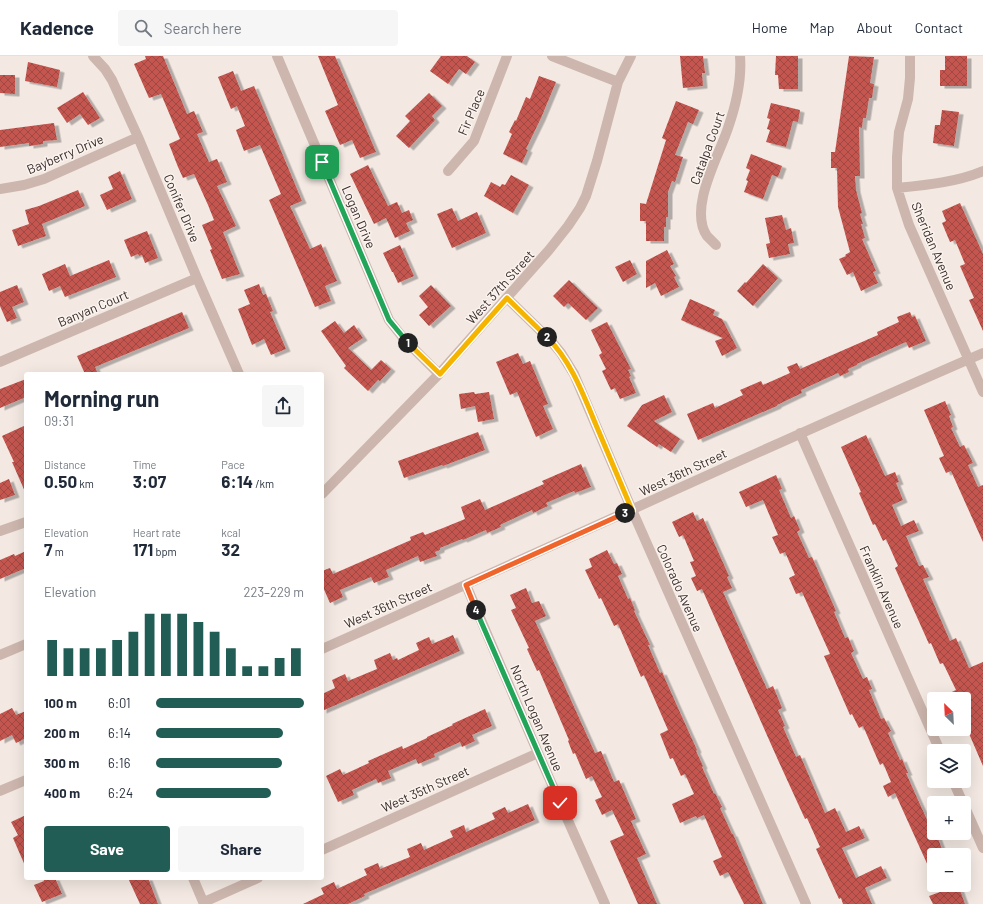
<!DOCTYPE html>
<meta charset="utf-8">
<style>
body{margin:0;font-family:Barlow,sans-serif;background:#f6f6f7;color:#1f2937;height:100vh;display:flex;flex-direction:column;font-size:15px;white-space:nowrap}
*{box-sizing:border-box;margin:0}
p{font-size:13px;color:#747a83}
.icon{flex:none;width:22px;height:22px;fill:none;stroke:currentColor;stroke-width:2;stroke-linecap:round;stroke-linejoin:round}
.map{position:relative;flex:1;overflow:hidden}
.panel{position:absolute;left:24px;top:316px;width:300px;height:508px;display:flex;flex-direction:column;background:#fff;border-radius:4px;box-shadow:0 4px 16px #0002}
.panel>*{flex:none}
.needle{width:26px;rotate:336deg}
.buttons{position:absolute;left:927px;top:636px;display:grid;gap:8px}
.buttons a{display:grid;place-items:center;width:44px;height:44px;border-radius:4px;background:#fff;box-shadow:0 4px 16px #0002;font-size:20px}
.pin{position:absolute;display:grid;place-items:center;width:34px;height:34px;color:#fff;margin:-17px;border-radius:8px;box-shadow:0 2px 6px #0006}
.km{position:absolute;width:20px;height:20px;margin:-10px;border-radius:50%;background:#222;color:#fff;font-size:11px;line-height:20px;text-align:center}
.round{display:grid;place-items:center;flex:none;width:42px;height:42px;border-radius:4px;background:#f6f6f7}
.head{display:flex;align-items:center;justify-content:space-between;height:68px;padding:0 20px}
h1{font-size:22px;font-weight:700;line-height:30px}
.metrics{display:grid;grid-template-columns:repeat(3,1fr);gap:6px;height:68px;padding:4px 20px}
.metrics div{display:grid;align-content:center}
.metrics b{font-size:17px;font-weight:700}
.metrics small{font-size:11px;font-weight:400}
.metrics p{font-size:11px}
.chart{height:112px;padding:8px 20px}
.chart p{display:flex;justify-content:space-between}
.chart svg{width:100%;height:72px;margin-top:4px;stroke:#215c55;stroke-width:6}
.cta{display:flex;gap:8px;margin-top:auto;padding:8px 20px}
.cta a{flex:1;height:46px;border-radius:4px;background:#215c55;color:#fff;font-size:16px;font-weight:700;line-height:46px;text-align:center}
.cta a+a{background:#f6f6f7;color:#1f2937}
ul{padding:0 20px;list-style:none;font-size:13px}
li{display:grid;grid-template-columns:64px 48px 1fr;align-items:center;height:30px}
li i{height:10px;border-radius:5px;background:#215c55}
header{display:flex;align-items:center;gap:24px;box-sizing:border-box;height:56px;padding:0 20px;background:#fff;border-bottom:1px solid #e0e1e3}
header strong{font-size:19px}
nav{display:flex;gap:22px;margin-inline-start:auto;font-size:14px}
.search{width:280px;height:36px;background:#f6f6f7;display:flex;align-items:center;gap:10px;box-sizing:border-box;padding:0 14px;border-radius:4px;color:#747a83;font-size:15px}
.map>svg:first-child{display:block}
.building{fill:url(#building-cross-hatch);filter:url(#shadow)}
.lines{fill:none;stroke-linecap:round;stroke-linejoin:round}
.minor{stroke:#ccb6ad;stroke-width:10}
.split-1-casing{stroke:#fff;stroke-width:8}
.split-2-casing{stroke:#fff;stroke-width:8}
.split-3-casing{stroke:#fff;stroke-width:8}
.split-4-casing{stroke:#fff;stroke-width:8}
.split-5-casing{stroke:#fff;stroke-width:8}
.split-1{stroke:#22a559;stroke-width:5}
.split-2{stroke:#f5b400;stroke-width:5}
.split-3{stroke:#f5b400;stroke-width:5}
.split-4{stroke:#f0652b;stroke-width:5}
.split-5{stroke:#22a559;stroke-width:5}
.labels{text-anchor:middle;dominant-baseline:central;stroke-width:3;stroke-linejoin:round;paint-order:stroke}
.street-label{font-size:13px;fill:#3a2e2c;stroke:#fbf3ee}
</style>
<header>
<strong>Kadence</strong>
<div class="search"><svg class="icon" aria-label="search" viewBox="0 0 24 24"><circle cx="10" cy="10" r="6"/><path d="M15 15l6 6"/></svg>Search here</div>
<nav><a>Home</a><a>Map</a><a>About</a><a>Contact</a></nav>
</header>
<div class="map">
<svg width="983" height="848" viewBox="0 0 983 848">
<defs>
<pattern id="building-cross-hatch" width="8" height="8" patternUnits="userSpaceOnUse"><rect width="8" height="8" fill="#c4574f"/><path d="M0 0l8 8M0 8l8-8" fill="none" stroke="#a04842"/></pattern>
<filter id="shadow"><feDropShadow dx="4.5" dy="2.5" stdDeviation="0" flood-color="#0004"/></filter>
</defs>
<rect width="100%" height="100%" fill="#f3e8e2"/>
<!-- building -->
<path class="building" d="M 145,0 L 163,0 L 187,58 L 194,55 L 203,76 L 197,78 L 209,106 L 217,103 L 227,126 L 217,130 L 236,170 L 223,176 L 240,218 L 222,223 L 210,194 L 212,193 L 202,169 L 214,164 L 208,149 L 194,118 L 183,122 L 178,111 L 169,88 L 180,83 L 161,38 L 149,42 L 134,8 L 146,3 Z
M 318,0 L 335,0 L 376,96 L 360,102 L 352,84 L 340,89 L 325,55 L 338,49 Z
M 441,0 L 467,0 L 475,6 L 466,18 L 459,13 L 448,28 L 430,15 Z
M 680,0 L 703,0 L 705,17 L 702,17 L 703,30 L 683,32 Z
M 776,0 L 798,0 L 798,33 L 779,33 L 778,19 L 775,19 Z
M 849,0 L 874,1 L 870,27 L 874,28 L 872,42 L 869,42 L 866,62 L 863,62 L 862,72 L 859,71 L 860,120 L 855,120 L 856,134 L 862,157 L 860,158 L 863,168 L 861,168 L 865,182 L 862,183 L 876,215 L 873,216 L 878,227 L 861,235 L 853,216 L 847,219 L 839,203 L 846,200 L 845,199 L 850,196 L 838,151 L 837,112 L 831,112 L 831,96 L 835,96 Z
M 945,0 L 967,0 L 967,30 L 940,30 L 940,14 L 945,14 Z
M 28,6 L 60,14 L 57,31 L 25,25 Z
M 233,15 L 241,35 L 254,30 L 302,145 L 290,150 L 310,193 L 321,188 L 337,225 L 325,230 L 331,245 L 315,251 L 269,144 L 281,138 L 260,89 L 244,95 L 236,74 L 245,70 L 237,50 L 231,53 L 218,21 Z
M 0,19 L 15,19 L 15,38 L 0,37 Z
M 539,20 L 556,26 L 541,62 L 526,93 L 528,94 L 522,107 L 503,98 L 512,78 L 509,76 L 515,64 L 516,65 L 526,41 L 530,43 Z
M 83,36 L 100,62 L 88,69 L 80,58 L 67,67 L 57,52 Z
M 429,37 L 442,50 L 432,60 L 435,64 L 409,92 L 396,80 L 410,65 L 405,60 Z
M 676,45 L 699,54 L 693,68 L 688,66 L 675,99 L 683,101 L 675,126 L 672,125 L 668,136 L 668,161 L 666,161 L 666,171 L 664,171 L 664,185 L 646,185 L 646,165 L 640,165 L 640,147 L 646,148 L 666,84 L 662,82 Z
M 771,47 L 800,54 L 798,66 L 793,65 L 786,91 L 766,86 L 770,74 L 767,73 L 770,63 L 767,62 Z
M 942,54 L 959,56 L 954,90 L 933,87 L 935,69 L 940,69 Z
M 54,67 L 57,84 L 43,85 L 43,88 L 29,90 L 29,87 L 0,91 L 0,74 Z
M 751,98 L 782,110 L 778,121 L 772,119 L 763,143 L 744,136 L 748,125 L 746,124 L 750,114 L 746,112 Z
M 368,109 L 388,150 L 397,146 L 402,157 L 409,154 L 413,164 L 406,167 L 410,175 L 395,182 L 386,162 L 374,168 L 350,118 Z
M 120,115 L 132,143 L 107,154 L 100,139 L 113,133 L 108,121 Z
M 511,119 L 529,129 L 513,157 L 484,140 L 491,126 L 500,131 L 502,128 L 505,129 Z
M 78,134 L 85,150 L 42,168 L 46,180 L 18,190 L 12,174 L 29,168 L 25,154 L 39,150 Z
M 960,147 L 983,198 L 983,275 L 969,244 L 974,242 L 960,210 L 965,208 L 955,184 L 950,186 L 942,167 L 946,165 L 942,155 Z
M 452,152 L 458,165 L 477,156 L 486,177 L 452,192 L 437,158 Z
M 782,159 L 786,174 L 791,172 L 794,187 L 788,188 L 790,198 L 769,202 L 766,188 L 770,187 L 765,162 Z
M 147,175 L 158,202 L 145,207 L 142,199 L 139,200 L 138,198 L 131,201 L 124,184 Z
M 400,189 L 414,220 L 398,227 L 393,216 L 392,216 L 383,197 Z
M 667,194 L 674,208 L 670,210 L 676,220 L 674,221 L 679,231 L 661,240 L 655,227 L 646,232 L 646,205 Z
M 109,204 L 116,221 L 65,241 L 60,230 L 49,235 L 42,218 L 65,208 L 70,220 Z
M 630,204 L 637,218 L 623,226 L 615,211 Z
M 763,208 L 778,222 L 753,250 L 737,235 L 745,226 L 746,227 Z
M 569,224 L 598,252 L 586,264 L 568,247 L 564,251 L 553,240 Z
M 259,228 L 263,239 L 266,238 L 273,255 L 270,256 L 286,293 L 271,299 L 264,283 L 252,289 L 238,253 L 250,248 L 244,234 Z
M 17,229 L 24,246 L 12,251 L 17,262 L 7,266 L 0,250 L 0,236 Z
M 431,229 L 451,250 L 429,270 L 419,259 L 428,251 L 419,240 Z
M 690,243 L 715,254 L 713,259 L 722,263 L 737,292 L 722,300 L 715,285 L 723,282 L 681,264 Z
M 182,256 L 189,272 L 95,311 L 98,318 L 85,318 L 77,300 Z
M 910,256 L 912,261 L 915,260 L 926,285 L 909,292 L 906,286 L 857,308 L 857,309 L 848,313 L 849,316 L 840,320 L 838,317 L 801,334 L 802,337 L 777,349 L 777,350 L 698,384 L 687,358 L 713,347 L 715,352 L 743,339 L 740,334 L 761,325 L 763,329 L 790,317 L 787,311 L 797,307 L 800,313 L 878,279 L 877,276 L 899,266 L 897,261 Z
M 335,265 L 344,277 L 354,269 L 363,282 L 348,292 L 371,314 L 381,304 L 391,313 L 380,325 L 378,324 L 368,335 L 344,312 L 346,310 L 321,275 Z
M 607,266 L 631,313 L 628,314 L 631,320 L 629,321 L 636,337 L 620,343 L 615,332 L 611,334 L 602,315 L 606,313 L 599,299 L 602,297 L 591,274 Z
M 518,297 L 523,308 L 530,305 L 548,348 L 543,350 L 553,373 L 536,381 L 517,336 L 510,339 L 496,306 Z
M 26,323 L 26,341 L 0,352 L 0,333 Z
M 474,336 L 475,338 L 489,336 L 494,363 L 478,366 L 475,350 L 461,353 L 459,338 Z
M 664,339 L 672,356 L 654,365 L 680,383 L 671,396 L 659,388 L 657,391 L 627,370 L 642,349 Z
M 945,345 L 951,359 L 949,360 L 953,371 L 951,372 L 960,391 L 964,389 L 973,407 L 968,409 L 978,431 L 983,429 L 983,486 L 951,415 L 946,417 L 939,402 L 944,400 L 924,354 Z
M 26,369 L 26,438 L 12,406 L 14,406 L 2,380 Z
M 478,376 L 485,394 L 443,410 L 442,409 L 404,422 L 398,405 Z
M 866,379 L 885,420 L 895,416 L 899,426 L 896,427 L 903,444 L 892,449 L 901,470 L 914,464 L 919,475 L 906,480 L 919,510 L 923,509 L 929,521 L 923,523 L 950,585 L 956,582 L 969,612 L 983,606 L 983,710 L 964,666 L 964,643 L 937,643 L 956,634 L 943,607 L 940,608 L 931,587 L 929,588 L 895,512 L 898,510 L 886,483 L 883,485 L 875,468 L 873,469 L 859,437 L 861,436 L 841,391 Z
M 581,408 L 591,431 L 575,437 L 574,435 L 546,447 L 548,450 L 533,457 L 532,454 L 500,469 L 501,471 L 487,477 L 486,474 L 463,484 L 462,483 L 440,492 L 440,494 L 435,496 L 437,500 L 420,506 L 418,500 L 386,514 L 389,521 L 374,527 L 371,521 L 340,534 L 343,541 L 330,547 L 322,529 L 322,515 L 330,512 L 333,518 L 411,484 L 410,481 L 423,476 L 425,479 L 443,472 L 465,463 L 461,451 L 480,443 L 485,454 L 544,428 L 542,425 Z
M 776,419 L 782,433 L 779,434 L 791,462 L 794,460 L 800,474 L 797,476 L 809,502 L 812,501 L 836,555 L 834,556 L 845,582 L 848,581 L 854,595 L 851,597 L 863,623 L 867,621 L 872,633 L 869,634 L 881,663 L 884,662 L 891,675 L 888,677 L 900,704 L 902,703 L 908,717 L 906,717 L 918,744 L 929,768 L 931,767 L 934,773 L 934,777 L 936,777 L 943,796 L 934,799 L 934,823 L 895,737 L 888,741 L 883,730 L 891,726 L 883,707 L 880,709 L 863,670 L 859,672 L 852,658 L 850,659 L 824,600 L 830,598 L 802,536 L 796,538 L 789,522 L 795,519 L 785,496 L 780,498 L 772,481 L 778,479 L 763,444 L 746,451 L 739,436 Z
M 9,423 L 15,439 L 0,444 L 0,427 Z
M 693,456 L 697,465 L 703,462 L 729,520 L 727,521 L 732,532 L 723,536 L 767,633 L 773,630 L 782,652 L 778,654 L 785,670 L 783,671 L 796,701 L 800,699 L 825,757 L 835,752 L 846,776 L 859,770 L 865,782 L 842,792 L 856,822 L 881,810 L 887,822 L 865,832 L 872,848 L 843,848 L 841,842 L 839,843 L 816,793 L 820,791 L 807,762 L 805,763 L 778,704 L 702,533 L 697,535 L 691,522 L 696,520 L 690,506 L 694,505 L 683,479 L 679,481 L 672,466 Z
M 607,494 L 614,508 L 617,507 L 622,518 L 618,520 L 628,543 L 630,542 L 635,554 L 634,555 L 650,589 L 648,589 L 660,617 L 662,616 L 678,652 L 697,694 L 696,695 L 703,710 L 702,711 L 714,738 L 715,737 L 722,751 L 720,752 L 732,778 L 733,778 L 763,848 L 744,848 L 728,816 L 720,820 L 713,805 L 722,801 L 704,759 L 697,762 L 696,760 L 680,767 L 672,748 L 694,738 L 685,718 L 681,720 L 673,702 L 670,703 L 660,678 L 668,674 L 644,619 L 641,621 L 618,568 L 614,570 L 601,542 L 599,543 L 585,514 L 592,511 L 589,503 Z
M 26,495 L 26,512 L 0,523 L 0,504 L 14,498 L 15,500 Z
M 526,532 L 532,547 L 539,545 L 546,560 L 535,565 L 595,697 L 601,695 L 614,726 L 619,724 L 636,763 L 631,765 L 646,798 L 637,802 L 657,848 L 638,848 L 610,785 L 624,779 L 612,754 L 602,759 L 595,744 L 602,741 L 592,720 L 586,723 L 575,697 L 573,698 L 568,685 L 569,684 L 539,614 L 537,615 L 527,593 L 529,592 L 511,554 L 516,552 L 510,539 Z
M 453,579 L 460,595 L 322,655 L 322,638 L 335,632 L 332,624 L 345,618 L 348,625 L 377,613 L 374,604 L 390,597 L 393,604 L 397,602 L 398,604 L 419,594 L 416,587 L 429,581 L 432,588 Z
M 12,652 L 16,659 L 26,655 L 26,682 L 16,687 L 12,679 L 0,685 L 0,658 Z
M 485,653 L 492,670 L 472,679 L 475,685 L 462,691 L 460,686 L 434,698 L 435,701 L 418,708 L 416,703 L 388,715 L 391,722 L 378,727 L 376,723 L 352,734 L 354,739 L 338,746 L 326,720 L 340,713 L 343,719 L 369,707 L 368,705 L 402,690 L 403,693 L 427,682 L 427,681 L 453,669 L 452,668 Z
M 528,748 L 535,764 L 364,838 L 365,840 L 348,848 L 303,848 L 324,838 L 321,832 L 334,826 L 337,833 L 367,819 L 364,813 L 378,807 L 380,813 L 410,801 L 407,793 L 421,787 L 424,794 L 453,781 L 450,775 L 464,769 L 466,776 L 495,763 L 492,757 L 505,751 L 508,757 Z
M 26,759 L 26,812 L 13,782 L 18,779 L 11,766 Z
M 43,822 L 55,822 L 62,838 L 42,846 L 34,829 L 44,825 Z
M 128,822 L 148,822 L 158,848 L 140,848 Z
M 937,829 L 958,829 L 965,848 L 933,848 L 929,840 L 940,836 Z"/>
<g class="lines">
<!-- minor -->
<path class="minor" d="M 93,0 L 105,13 L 112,24 L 138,81 L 197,222 L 239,318
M 277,0 L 389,264 L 404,283 L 439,318
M 552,0 L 618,26
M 910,0 L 910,22 L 908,43 L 899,76 L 897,101 L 897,132 L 909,169 L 983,336
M 448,115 L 474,85 L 507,0
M 897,132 C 926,129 957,126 983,115
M 0,133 L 24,129 L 44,123 L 138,81
M 716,189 C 713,186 710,183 707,180 C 688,152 719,100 728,72 C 736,49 742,25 740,0
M 507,242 L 551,285 L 561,297 L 574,318 L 632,454 L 806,848
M 0,306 L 197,222
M 800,377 L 940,695
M 322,438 L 439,318 L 549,194 L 568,170 L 580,152 L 586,140 L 597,105 L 618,26 L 631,0
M 0,475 L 26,466
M 466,529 L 538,697 L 605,848
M 322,593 C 543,495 761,393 983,297
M 0,599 L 26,588
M 953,725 L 963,747
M 0,735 L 26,724
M 964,749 L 983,792
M 322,794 L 538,697
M 193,822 L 204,848
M 204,846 L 258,822"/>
</g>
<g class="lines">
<defs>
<path id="split-1" d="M 322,106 L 389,264 L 408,287"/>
<path id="split-2" d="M 408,287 L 440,318 L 507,242 L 547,281"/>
<path id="split-3" d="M 547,281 C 571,305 583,338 596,369 C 608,397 620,426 632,454 L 625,457"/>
<path id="split-4" d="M 476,554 L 466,529 L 625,457"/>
<path id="split-5" d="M 476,554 L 560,747"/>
</defs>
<!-- split-1 casing -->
<use href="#split-1" class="split-1-casing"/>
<!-- split-2 casing -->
<use href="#split-2" class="split-2-casing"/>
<!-- split-3 casing -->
<use href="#split-3" class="split-3-casing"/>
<!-- split-4 casing -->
<use href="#split-4" class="split-4-casing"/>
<!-- split-5 casing -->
<use href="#split-5" class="split-5-casing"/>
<!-- split-1 -->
<use href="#split-1" class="split-1"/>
<!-- split-2 -->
<use href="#split-2" class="split-2"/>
<!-- split-3 -->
<use href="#split-3" class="split-3"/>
<!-- split-4 -->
<use href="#split-4" class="split-4"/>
<!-- split-5 -->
<use href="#split-5" class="split-5"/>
</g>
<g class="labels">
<!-- street labels -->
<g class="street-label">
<text transform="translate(471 56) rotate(-67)">Fir Place</text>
<text transform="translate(707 92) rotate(-70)">Catalpa Court</text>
<text transform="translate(65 98) rotate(-23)">Bayberry Drive</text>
<text transform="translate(182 152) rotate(67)">Conifer Drive</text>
<text transform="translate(359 161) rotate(67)">Logan Drive</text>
<text transform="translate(934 190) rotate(67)">Sheridan Avenue</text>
<text transform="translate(500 231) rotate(-48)">West 37th Street</text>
<text transform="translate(93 252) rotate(-23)">Banyan Court</text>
<text transform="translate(683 416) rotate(-25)">West 36th Street</text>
<text transform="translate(882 531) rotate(66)">Franklin Avenue</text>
<text transform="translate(680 532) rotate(66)">Colorado Avenue</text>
<text transform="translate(388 549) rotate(-24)">West 36th Street</text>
<text transform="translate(537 662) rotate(67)">North Logan Avenue</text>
<text transform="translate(425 733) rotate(-24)">West 35th Street</text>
</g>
</g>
</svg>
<div class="buttons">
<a><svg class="needle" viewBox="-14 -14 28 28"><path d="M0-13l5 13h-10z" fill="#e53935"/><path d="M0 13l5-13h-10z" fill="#747a83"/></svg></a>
<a><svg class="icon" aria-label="layers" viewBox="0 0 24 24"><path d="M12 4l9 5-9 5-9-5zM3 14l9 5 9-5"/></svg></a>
<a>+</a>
<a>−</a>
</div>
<div class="pin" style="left:322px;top:106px;background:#1e9e55"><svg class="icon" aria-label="arrive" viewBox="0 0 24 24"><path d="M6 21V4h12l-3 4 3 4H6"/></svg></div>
<div class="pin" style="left:560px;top:747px;background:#d93025"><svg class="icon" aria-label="check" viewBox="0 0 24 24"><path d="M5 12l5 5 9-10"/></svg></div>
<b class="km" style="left:408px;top:287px">1</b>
<b class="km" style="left:547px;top:281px">2</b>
<b class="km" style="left:625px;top:457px">3</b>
<b class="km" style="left:476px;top:554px">4</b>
<section class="panel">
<div class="head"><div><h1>Morning run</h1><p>09:31</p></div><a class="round"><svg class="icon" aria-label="share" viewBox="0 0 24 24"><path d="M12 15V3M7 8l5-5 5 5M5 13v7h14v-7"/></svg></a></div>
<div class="metrics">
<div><p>Distance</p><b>0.50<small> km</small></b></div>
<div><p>Time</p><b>3:07</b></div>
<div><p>Pace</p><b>6:14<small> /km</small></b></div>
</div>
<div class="metrics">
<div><p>Elevation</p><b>7<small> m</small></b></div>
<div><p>Heart rate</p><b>171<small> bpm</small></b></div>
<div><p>kcal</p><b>32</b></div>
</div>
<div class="chart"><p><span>Elevation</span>223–229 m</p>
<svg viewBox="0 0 160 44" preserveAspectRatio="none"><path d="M5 44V22M15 44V27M25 44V27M35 44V27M45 44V22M55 44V17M65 44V6M75 44V6M85 44V6M95 44V11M105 44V17M115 44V27M125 44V38M135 44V38M145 44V33M155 44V27"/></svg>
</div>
<ul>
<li><b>100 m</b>6:01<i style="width:100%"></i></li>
<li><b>200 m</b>6:14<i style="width:86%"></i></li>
<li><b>300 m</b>6:16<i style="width:85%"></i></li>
<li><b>400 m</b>6:24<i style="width:78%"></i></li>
</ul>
<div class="cta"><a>Save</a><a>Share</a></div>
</section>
</div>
